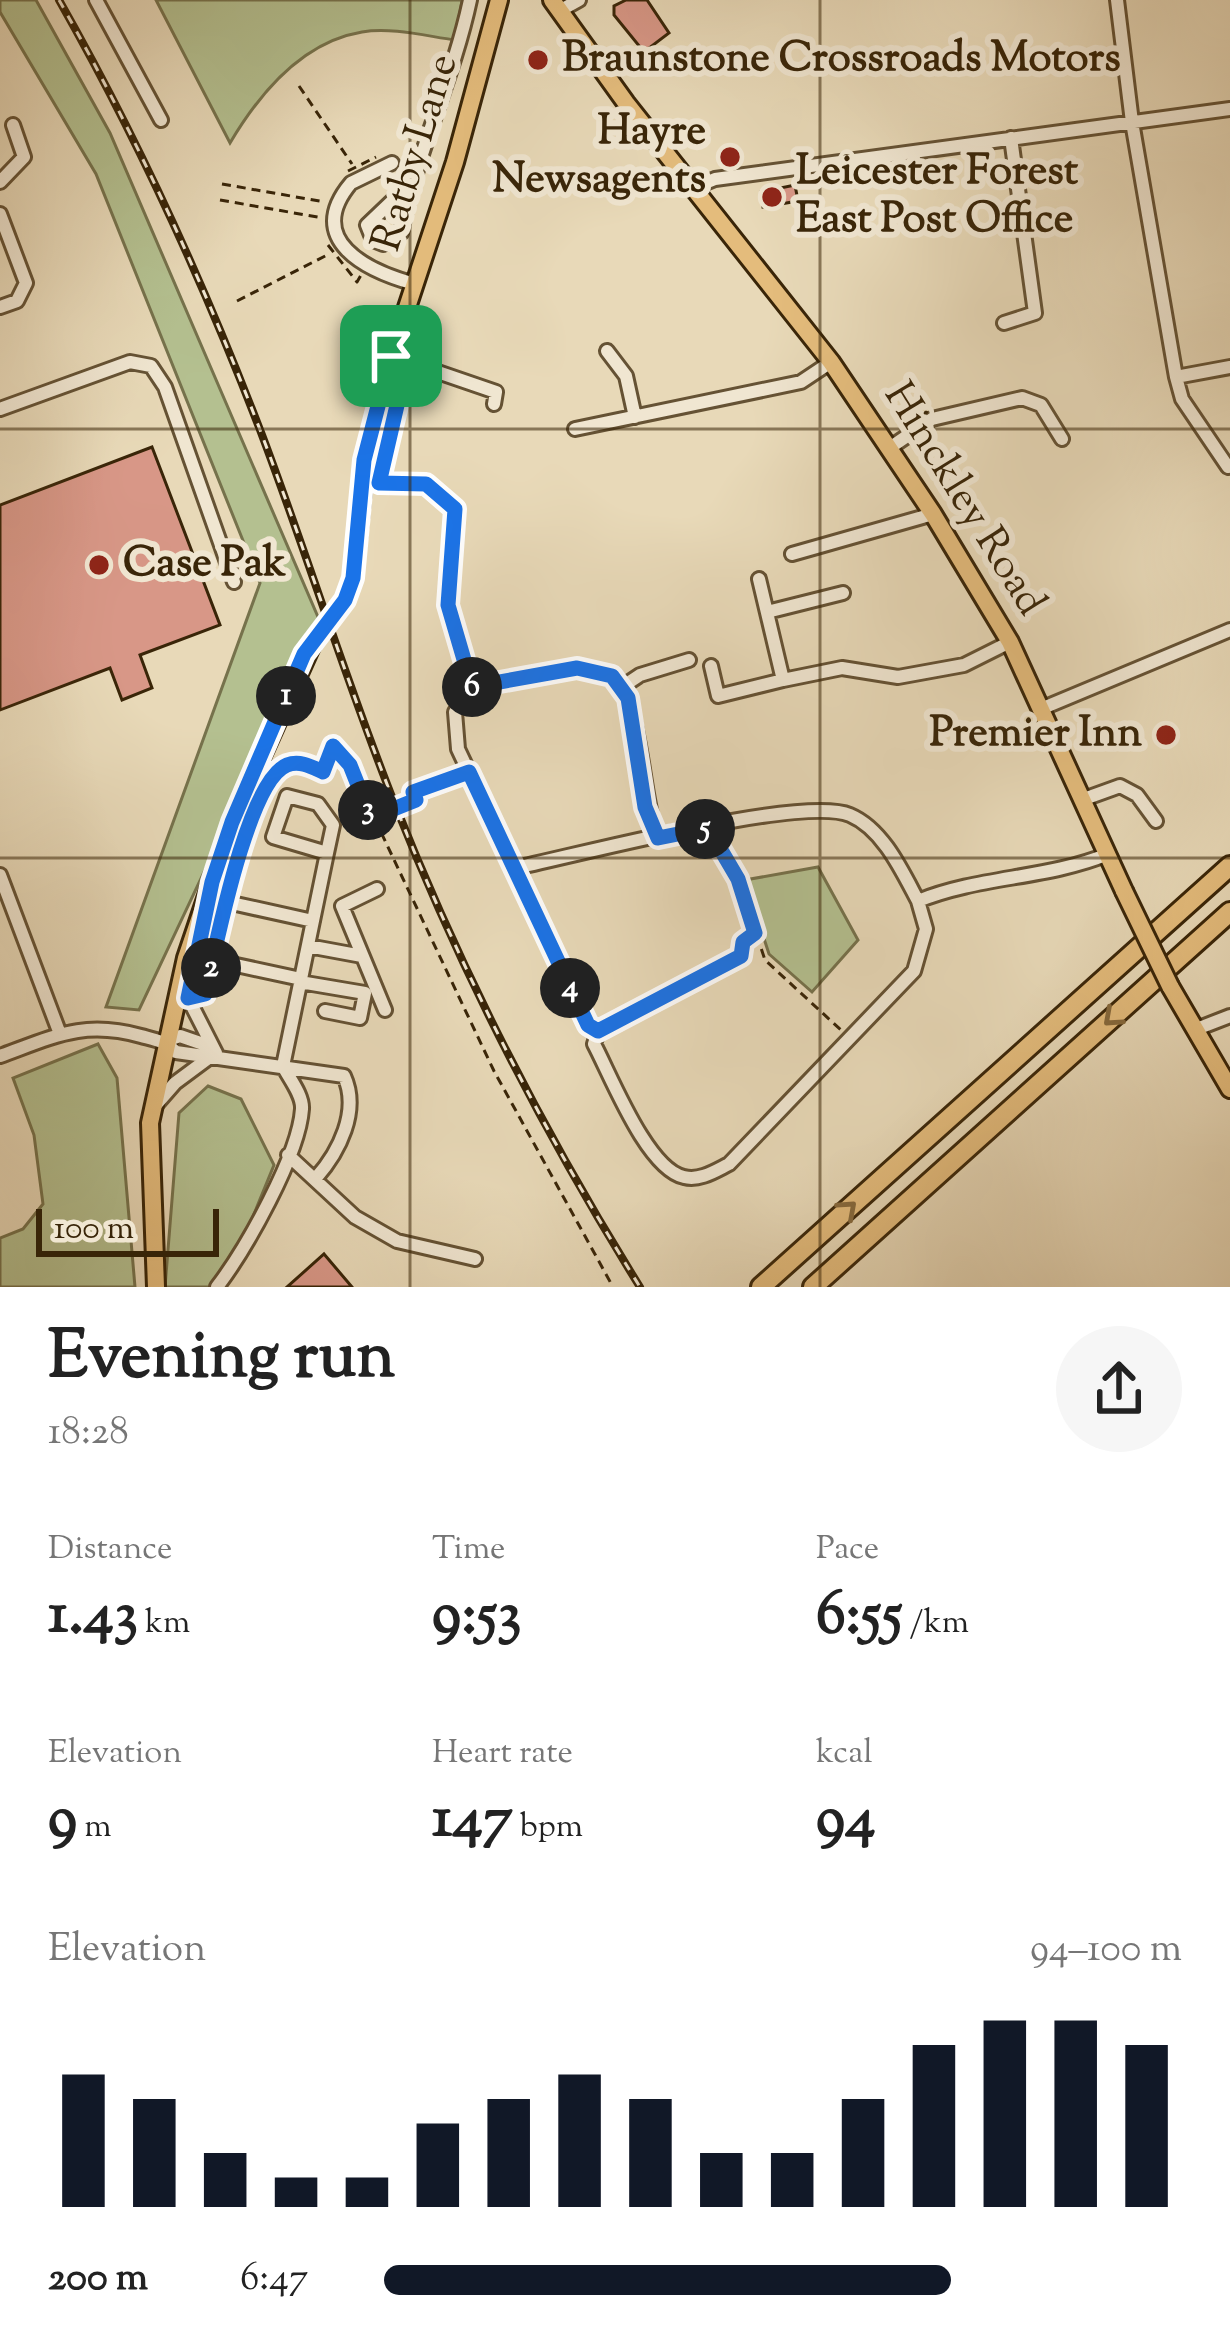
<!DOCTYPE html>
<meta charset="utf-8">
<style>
body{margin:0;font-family:"Sorts Mill Goudy",serif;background:#f6f6f6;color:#222;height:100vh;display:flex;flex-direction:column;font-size:45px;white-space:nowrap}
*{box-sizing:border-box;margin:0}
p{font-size:39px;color:#767676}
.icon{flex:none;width:66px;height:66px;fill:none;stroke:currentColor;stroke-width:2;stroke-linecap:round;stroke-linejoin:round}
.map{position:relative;height:1287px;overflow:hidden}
.side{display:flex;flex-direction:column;background:#fff;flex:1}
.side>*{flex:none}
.scale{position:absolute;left:36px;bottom:30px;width:183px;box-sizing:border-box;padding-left:12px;border:6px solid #392508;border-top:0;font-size:33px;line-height:42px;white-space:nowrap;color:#392508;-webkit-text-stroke:9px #f0e6d1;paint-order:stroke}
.pin{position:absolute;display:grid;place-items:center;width:102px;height:102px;color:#fff;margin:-51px;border-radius:24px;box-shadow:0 6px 18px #0006}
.km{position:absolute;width:60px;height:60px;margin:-30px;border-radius:50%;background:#222;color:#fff;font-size:33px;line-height:60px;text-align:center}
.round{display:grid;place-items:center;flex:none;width:126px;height:126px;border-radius:63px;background:#f6f6f6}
.head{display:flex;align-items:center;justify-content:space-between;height:204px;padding:0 48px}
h1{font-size:66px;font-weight:800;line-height:90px}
.figures{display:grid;grid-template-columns:repeat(3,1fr);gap:18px;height:204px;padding:12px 48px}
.figures div{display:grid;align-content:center}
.figures b{font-size:60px;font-weight:800}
.figures small{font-size:33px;font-weight:400}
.figures p{font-size:33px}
.chart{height:336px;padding:24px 48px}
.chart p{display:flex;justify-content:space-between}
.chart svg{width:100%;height:216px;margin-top:12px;stroke:#111827;stroke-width:6}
ul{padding:0 48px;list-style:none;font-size:39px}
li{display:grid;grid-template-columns:192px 144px 1fr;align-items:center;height:90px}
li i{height:30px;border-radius:15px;background:#111827}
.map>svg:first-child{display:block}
.green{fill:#b4c090;stroke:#76724c;stroke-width:3}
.building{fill:#d89787;stroke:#392508;stroke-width:3}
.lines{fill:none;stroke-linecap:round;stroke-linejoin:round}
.minor-casing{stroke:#655234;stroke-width:18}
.major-casing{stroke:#392508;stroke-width:22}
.highway-casing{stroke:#392508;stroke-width:24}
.path{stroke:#392508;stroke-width:3;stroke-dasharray:9 6;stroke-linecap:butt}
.minor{stroke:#f0e6d1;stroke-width:12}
.major{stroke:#e4bc7c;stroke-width:16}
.highway{stroke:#e4bc7c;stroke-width:18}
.rail-casing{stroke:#392508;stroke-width:8}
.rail{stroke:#f0e6d1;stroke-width:3;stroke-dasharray:9;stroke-linecap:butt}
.major-bridge-casing{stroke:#392508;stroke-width:22;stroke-linecap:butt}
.major-bridge{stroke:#e4bc7c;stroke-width:16}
.oneway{stroke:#86693c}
.route-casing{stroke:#fff;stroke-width:24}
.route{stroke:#1a73e8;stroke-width:15}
.grid{fill:none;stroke:#392508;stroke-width:3;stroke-opacity:0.55}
.poi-dot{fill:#8f2418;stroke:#f0e6d1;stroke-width:4.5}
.labels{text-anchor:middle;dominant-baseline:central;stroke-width:12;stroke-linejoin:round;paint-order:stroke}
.poi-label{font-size:42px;font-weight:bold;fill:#392508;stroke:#f0e6d1;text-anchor:start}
.street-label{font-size:42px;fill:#392508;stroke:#f0e6d1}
</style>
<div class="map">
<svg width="1230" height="1287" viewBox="0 0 1230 1287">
<rect width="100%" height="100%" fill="#e8d9b8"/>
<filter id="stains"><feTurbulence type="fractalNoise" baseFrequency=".00167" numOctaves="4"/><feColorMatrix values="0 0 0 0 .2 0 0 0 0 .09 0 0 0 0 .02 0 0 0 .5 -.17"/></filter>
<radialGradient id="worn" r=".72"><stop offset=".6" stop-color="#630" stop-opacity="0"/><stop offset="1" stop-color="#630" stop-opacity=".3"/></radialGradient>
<!-- green -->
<path class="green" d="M 0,0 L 36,0 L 110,133 L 321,624 L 139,1010 L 106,1007 L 260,583 L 96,174 L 0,12 Z
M 156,0 L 461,0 L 462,1 L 455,40 C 426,36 391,27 362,32 C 301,42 259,94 230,143 Z
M 818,867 L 858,940 L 812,992 L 769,954 L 745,880 Z
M 98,1044 L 117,1078 L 135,1287 L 0,1287 L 0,1238 L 23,1229 L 43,1204 L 34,1135 L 13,1078 Z
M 208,1086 L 241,1099 L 274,1165 L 230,1273 L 210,1287 L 165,1287 L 179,1113 Z"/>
<!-- building -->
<path class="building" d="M 626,0 L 647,0 L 669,33 L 644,52 L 614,15 L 614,6 Z
M 795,185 L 798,201 L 763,207 L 761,192 Z
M 152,447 L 220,625 L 140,655 L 152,688 L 122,700 L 110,668 L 0,710 L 0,505 Z
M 324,1254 L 352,1287 L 287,1287 Z"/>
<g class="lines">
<defs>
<path id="minor" d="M 96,0 L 161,120
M 1117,0 L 1132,122 L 1176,377 L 1182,399 L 1228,467
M 561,10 L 579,0
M 392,163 L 351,183 C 303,240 367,271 415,284
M 0,182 L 24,157 L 13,125
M 410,184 L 367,225 L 373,240 L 383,244 L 401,233 C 416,153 453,80 470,0
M 693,188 L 715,179 L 1230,109
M 0,214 L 26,283 L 17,301 L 0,307
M 1004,323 L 1035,313 L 1011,138
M 607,351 L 626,376 L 635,417
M 391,356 L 496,392 L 494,404
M 1176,377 L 1230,367
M 0,409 L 130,362 L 151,366 L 165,387 L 234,582
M 575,429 L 801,382 L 831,362
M 891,447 L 932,419 L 1022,398 L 1041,405 L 1062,439
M 455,509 L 449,605 L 472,687 L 455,712 L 458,749 L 588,1025 L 598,1032 L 594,1044 C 611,1076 647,1169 684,1177 C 700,1181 715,1171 729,1164 L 914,971 L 926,929 L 918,901 C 979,876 1047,879 1108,854
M 792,554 L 933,514
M 759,579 L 783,680 L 842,668 L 898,677 L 964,665 L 1010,642
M 767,612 L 843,593
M 711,666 L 718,696 L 783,680
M 472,687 L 577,668 L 612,676 C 644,709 640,792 658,838
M 622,687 L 640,675 L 689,660
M 1043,708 L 1230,630
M 1084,799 L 1120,786 L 1137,795 L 1156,821
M 515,868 C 578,855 802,795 850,815 C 883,829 902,871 918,901
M 0,875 L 60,1034
M 377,889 L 342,906 L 385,1010
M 236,904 L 313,921
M 198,943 L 188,998 L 216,1053
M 308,946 L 362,956
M 227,963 L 301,979
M 300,982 L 365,993 L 360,1018 L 325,1011
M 1194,1030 L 1230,1016
M 598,1032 L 741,957
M 167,1041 L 180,1036 L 209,1046
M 0,1056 C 55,1036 84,1020 141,1036 C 156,1040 165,1041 176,1052 L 344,1076 C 360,1111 339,1152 316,1178
M 283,1066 L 327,853 L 273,837 L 287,796 L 318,804 L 333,825 L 327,853
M 154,1107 L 175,1083 L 210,1057
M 288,1155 L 355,1217 L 397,1241 L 475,1259
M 217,1287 C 246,1249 299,1155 302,1109 C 303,1095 289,1078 283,1066"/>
<path id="major" d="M 552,0 L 626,103 L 831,362 L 933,514 L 1010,642 L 1124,891
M 345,600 L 353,578 L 365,460 L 391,356 L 455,162 L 499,0
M 1170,986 L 1230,1089
M 156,1287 L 150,1123 L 186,958 L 232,822 L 314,640"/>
<path id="highway" d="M 761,1287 L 1230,866
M 813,1287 L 1230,912"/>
</defs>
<!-- minor casing -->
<use href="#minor" class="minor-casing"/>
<!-- major casing -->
<use href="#major" class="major-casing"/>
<!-- highway casing -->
<use href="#highway" class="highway-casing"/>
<!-- path -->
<path class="path" d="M 299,86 L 352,164
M 348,171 L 376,157
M 222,184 L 325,202
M 220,200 L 323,218
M 328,245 L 357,282 L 361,275
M 237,301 L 329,254
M 405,371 L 379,483 L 426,485 L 443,504
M 372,817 L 416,800 L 413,792 L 459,775
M 715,839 L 738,879 L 765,960 L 842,1031
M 228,897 C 235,868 258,778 286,765 C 299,759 312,767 323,772 L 333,746 L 343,752 L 494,1071 L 613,1287
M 203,995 L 224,912"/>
<!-- minor -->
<use href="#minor" class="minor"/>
<!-- major -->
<use href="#major" class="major"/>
<!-- highway -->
<use href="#highway" class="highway"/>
<defs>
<path id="rail" d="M 59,0 C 138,139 205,286 262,435 C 308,557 346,681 394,802 C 461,971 544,1133 640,1287"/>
</defs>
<!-- rail casing -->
<use href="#rail" class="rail-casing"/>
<!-- rail -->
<use href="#rail" class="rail"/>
<defs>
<path id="major-bridge" d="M 314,640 L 345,600
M 1124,891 L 1170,986"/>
</defs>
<!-- major-bridge casing -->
<use href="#major-bridge" class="major-bridge-casing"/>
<!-- major-bridge -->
<use href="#major-bridge" class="major-bridge"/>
</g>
<!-- one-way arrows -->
<defs><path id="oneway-chevron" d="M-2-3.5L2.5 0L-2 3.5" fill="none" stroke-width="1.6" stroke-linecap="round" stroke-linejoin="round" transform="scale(3)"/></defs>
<g class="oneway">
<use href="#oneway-chevron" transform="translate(1112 1018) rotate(138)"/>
<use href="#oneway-chevron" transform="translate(848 1209) rotate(-42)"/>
</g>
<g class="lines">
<defs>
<path id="route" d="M 391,356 L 407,362 L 379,483 L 426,484 L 455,509 L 448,605 L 472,687 L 577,668 L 612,676 L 628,698 L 645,807 L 658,838 L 708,828 L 738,879 L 755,933 L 743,942 L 741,956 L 598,1031 L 588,1025 L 469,772 L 413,792 L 416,800 L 371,818 L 350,765 L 333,746 L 323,772 C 312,767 300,760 287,765 C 247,781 215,951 205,994 L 188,998 L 212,882 L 232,822 L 304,654 L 345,600 L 353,578 L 364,460 Z"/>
</defs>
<!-- route casing -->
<use href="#route" class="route-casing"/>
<!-- route -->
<use href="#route" class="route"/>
</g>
<!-- grid -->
<path class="grid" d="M 410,0 L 410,1287M 820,0 L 820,1287M 0,429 L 1230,429M 0,858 L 1230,858"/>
<!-- markers -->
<g class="poi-dot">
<circle cx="538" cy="60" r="12"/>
<circle cx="730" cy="157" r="12"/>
<circle cx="772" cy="197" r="12"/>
<circle cx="99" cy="565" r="12"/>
<circle cx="1166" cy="735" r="12"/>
</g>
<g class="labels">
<!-- poi labels -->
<g class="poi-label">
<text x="562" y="60">Braunstone Crossroads Motors</text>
<text x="706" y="133" text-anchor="end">Hayre<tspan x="706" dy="48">Newsagents</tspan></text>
<text x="796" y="173">Leicester Forest<tspan x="796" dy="48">East Post Office</tspan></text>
<text x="123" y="565">Case Pak</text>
<text x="1142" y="735" text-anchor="end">Premier Inn</text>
</g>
<!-- street labels -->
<g class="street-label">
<text transform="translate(417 153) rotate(-73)">Ratby Lane</text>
<text transform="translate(963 500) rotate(58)">Hinckley Road</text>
</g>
</g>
<rect width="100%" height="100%" filter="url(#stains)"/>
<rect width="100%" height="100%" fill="url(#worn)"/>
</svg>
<div class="scale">100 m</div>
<div class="pin" style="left:391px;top:356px;background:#1e9e55"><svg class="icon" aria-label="arrive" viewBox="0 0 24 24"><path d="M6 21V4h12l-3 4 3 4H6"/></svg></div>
<b class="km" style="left:286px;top:696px">1</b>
<b class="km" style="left:211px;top:968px">2</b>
<b class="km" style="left:368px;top:810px">3</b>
<b class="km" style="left:570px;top:988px">4</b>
<b class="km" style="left:705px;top:829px">5</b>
<b class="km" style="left:472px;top:687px">6</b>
</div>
<section class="side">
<div class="head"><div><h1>Evening run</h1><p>18:28</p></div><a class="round"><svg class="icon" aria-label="share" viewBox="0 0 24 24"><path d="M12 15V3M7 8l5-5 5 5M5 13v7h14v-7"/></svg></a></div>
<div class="figures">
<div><p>Distance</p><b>1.43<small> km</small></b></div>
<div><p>Time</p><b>9:53</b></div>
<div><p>Pace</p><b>6:55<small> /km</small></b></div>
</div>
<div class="figures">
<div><p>Elevation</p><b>9<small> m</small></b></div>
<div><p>Heart rate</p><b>147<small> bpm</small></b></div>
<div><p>kcal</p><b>94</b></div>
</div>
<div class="chart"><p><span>Elevation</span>94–100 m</p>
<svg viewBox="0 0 160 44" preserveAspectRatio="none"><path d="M5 44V17M15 44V22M25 44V33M35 44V38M45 44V38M55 44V27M65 44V22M75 44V17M85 44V22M95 44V33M105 44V33M115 44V22M125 44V11M135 44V6M145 44V6M155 44V11"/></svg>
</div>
<ul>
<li><b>200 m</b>6:47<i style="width:71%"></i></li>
</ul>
</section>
